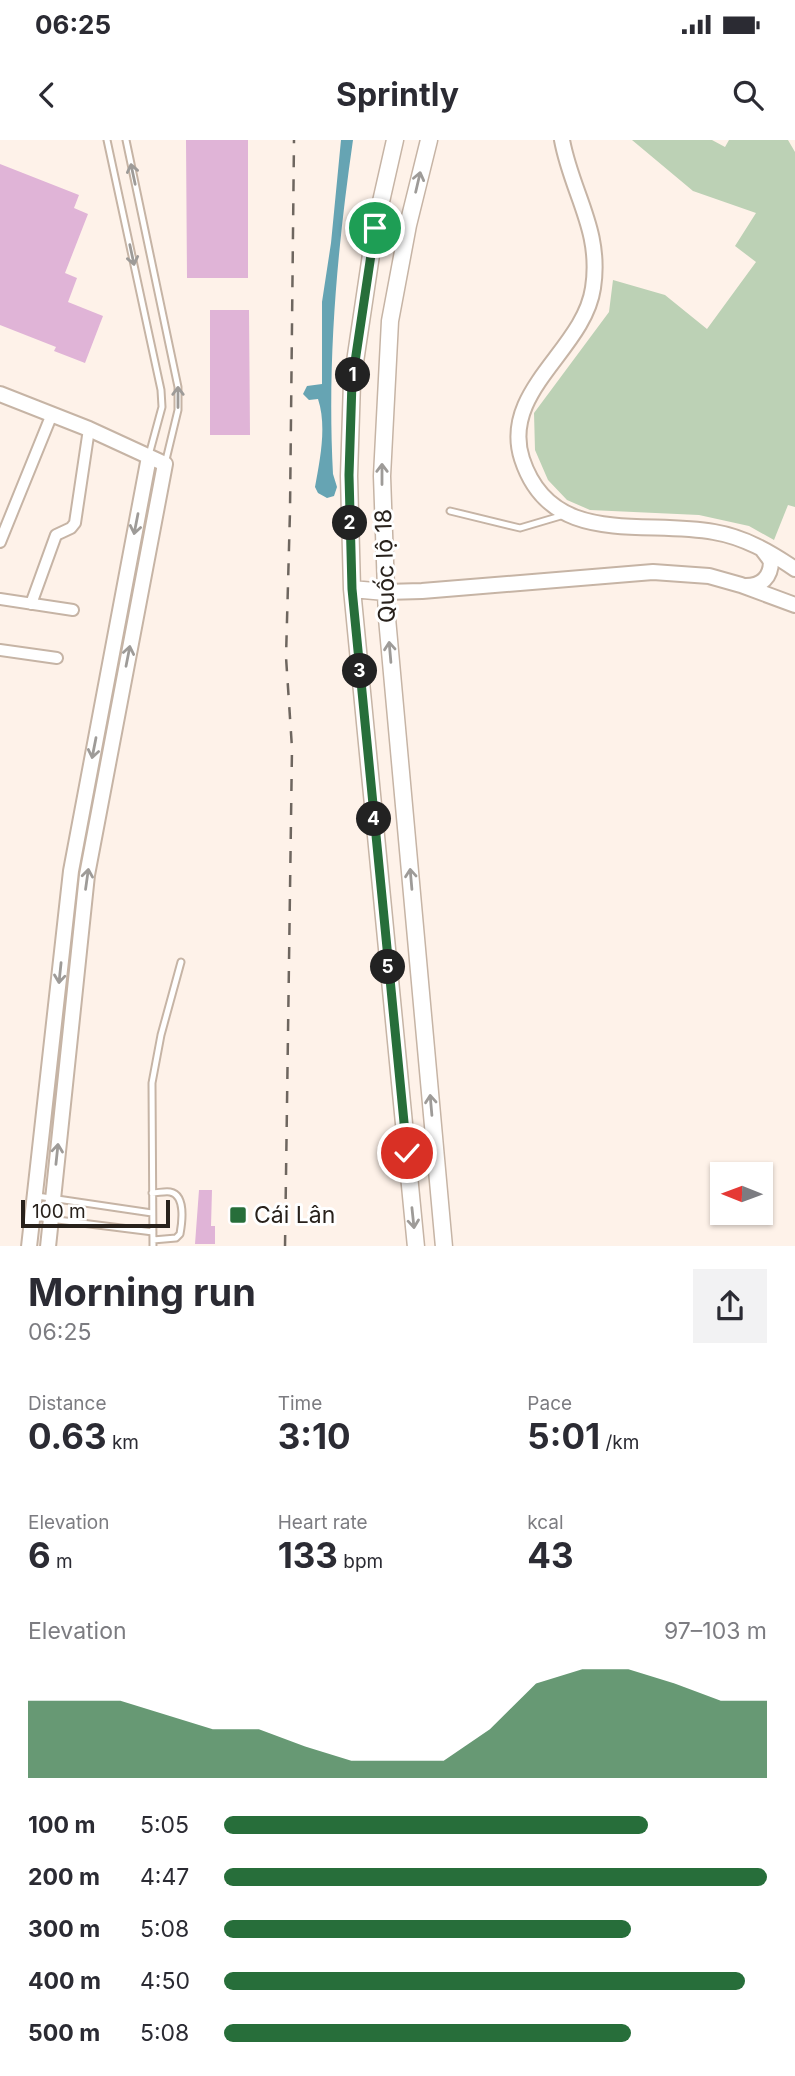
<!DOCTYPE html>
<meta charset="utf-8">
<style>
body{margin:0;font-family:Inter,sans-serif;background:#f2f2f3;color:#2b2b33;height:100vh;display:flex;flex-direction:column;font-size:26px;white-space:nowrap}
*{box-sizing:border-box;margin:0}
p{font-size:23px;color:#7c7c81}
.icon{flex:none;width:38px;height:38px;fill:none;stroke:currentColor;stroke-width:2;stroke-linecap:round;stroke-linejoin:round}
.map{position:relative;height:1106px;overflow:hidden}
.panel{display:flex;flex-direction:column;background:#fff;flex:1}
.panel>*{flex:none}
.needle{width:46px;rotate:271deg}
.buttons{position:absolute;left:710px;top:1022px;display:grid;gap:14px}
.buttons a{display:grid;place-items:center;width:63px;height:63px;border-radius:0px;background:#fff;box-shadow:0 2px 5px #0004;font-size:35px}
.scale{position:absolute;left:21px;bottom:18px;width:149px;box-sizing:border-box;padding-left:7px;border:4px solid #28211b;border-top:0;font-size:19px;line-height:24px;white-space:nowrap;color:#28211b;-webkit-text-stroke:5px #fff;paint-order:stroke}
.pin{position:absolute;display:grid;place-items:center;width:60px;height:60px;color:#fff;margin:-30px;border:4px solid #fff;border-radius:50%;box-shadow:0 2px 7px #0007}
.km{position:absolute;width:35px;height:35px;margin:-18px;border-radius:50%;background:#222;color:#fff;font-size:19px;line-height:35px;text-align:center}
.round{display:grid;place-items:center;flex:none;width:74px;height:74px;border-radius:0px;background:#f2f2f3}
.headline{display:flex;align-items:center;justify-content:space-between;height:119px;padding:0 28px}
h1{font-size:38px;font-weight:700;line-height:52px}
.stats{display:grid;grid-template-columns:repeat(3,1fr);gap:10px;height:119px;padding:7px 28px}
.stats div{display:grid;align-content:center}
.stats b{font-size:35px;font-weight:700}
.stats small{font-size:19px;font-weight:400}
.stats p{font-size:19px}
.chart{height:196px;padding:14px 28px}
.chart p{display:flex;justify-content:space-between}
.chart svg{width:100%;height:126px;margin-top:7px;fill:#276e3a;opacity:.7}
ul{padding:0 28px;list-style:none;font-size:23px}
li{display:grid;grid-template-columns:112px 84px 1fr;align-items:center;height:52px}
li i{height:18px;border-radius:9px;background:#276e3a}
.status{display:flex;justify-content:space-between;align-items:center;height:49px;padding:0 35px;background:#fff;direction:ltr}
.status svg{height:19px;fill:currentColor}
header{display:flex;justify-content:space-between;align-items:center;height:91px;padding:0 28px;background:#fff;font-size:32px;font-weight:700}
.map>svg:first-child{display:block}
.green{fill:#bcd1b5}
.water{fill:#66a4b3}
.building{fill:#e0b4d7}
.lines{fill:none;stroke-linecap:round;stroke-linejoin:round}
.service-casing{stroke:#c6b4a5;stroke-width:9}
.minor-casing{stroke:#c6b4a5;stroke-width:14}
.secondary-casing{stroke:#c6b4a5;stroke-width:18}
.primary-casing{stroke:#c6b4a5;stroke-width:19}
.service{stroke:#fff;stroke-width:5}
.minor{stroke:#fff;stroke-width:10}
.secondary{stroke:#fff;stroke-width:14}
.primary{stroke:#fff;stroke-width:16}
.rail{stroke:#6e665f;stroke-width:2.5;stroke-dasharray:12 12;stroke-linecap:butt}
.oneway{stroke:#9e9b98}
.route-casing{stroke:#fff;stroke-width:14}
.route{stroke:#276e3a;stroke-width:9}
.poi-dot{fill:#276e3a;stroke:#fff;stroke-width:2.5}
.labels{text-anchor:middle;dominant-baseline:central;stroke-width:6;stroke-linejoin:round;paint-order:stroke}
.street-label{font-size:23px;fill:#28211b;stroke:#fff}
.poi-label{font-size:23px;fill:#28211b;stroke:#fff;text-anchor:start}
</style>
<div class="status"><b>06:25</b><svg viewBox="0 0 49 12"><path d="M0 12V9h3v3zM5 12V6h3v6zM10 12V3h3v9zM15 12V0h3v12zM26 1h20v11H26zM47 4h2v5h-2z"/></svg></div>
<header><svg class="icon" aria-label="back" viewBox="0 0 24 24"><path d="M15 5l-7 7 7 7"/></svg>Sprintly<svg class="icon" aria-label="search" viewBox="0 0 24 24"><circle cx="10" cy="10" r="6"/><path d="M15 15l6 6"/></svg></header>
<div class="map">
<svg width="795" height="1107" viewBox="0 0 795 1107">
<rect width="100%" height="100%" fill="#fef2e9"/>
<!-- green -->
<path class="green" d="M 632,0 L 712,0 L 725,7 L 729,0 L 788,0 L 795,12 L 795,367 L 788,365 L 774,400 L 749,386 L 699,375 L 590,370 L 567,360 L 548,340 L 535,310 L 534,273 L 609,172 L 613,140 L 665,155 L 707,189 L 756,122 L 735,106 L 756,73 L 693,51 Z"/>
<!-- water -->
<path class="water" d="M 341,0 L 353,0 C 337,111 327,221 333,334 L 337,347 L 334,356 L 327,358 L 318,353 L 315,347 C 320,320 327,286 318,259 L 309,260 L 303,254 L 307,246 L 322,244 L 322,162 L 331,103 Z"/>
<!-- building -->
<path class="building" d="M 186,0 L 248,0 L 248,138 L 187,138 Z
M 0,24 L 79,55 L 74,68 L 88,74 L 65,133 L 77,138 L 68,162 L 103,176 L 85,223 L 54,211 L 56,207 L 0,185 Z
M 210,170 L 249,170 L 250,295 L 210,295 Z
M 199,1050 L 212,1050 L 211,1086 L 215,1086 L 215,1104 L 195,1104 Z"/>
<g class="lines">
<defs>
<path id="service" d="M 107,0 L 161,250 L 162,267 L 149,315
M 126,0 L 178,247 L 178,270 L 165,324
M 450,371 L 520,388 L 564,375
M 152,1053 C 158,1053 165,1051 170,1052 C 186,1055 182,1083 180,1094 L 176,1098 L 153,1100
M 37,1056 L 152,1073
M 34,1077 L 153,1092
M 153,1107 L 152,943 L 161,895 L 181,822"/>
<path id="minor" d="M 0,402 L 52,274
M 0,459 L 73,470
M 31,464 L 56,395 L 71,388 L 75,383 L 89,289
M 0,510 L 57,518"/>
<path id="secondary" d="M 562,0 C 572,54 602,90 593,148 C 584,210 500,251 522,319 C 551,408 642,379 714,392 C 744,397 770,412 795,429
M 0,254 L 89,289 L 165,324 L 87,735 L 48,1107
M 746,446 C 762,446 771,437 771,421 L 762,409
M 385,452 L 422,451 L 653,432 L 709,436 L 741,445 L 795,465
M 29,1107 L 71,731 L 149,317"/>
<path id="primary" d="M 395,0 L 375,88 L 352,242 L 349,336 L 352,449 L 416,1107
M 429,0 L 408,85 L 390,181 L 382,336 L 387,478 L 444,1107
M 352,449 L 385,452"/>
</defs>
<!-- service casing -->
<use href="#service" class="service-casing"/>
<!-- minor casing -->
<use href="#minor" class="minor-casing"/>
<!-- secondary casing -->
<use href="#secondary" class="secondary-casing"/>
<!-- primary casing -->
<use href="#primary" class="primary-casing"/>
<!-- service -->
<use href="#service" class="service"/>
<!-- minor -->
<use href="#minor" class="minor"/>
<!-- secondary -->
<use href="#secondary" class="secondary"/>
<!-- primary -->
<use href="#primary" class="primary"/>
<!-- rail -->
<path class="rail" d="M 285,1107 L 292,608 L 286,517 L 290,371 L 294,0"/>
</g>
<!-- one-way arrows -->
<defs><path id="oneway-shaft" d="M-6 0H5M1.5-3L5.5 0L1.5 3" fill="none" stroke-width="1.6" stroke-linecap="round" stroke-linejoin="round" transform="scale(1.75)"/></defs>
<g class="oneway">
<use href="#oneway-shaft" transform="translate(133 34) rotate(-102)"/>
<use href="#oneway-shaft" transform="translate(418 42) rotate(-77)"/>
<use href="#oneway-shaft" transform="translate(132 115) rotate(78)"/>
<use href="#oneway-shaft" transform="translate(178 257) rotate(-90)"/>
<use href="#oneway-shaft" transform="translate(382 334) rotate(-90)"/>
<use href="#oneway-shaft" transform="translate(136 384) rotate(101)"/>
<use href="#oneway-shaft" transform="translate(390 512) rotate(-95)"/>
<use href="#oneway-shaft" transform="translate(128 516) rotate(-79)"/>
<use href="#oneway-shaft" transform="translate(94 608) rotate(101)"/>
<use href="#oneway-shaft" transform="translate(87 739) rotate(-82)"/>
<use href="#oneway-shaft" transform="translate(411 739) rotate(-95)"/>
<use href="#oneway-shaft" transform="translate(60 833) rotate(96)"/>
<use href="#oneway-shaft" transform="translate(431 965) rotate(-95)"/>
<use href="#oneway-shaft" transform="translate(57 1014) rotate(-84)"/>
<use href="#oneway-shaft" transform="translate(413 1078) rotate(84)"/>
</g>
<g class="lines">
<defs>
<path id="route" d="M 375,88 L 352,242 L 349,335 L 352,449 L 407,1013"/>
</defs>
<!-- route casing -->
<use href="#route" class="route-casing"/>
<!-- route -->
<use href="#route" class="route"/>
</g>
<!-- markers -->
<rect class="poi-dot" x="229" y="1066" width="18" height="18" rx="3.5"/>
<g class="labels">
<!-- street labels -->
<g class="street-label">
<text transform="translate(385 426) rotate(-92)">Quốc lộ 18</text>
</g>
<!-- poi labels -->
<g class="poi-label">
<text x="254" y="1075">Cái Lân</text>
</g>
</g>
</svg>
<div class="buttons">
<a><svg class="needle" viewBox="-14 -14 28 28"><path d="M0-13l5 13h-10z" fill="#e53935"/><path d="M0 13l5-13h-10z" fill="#7c7c81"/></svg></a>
</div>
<div class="scale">100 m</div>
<div class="pin" style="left:375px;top:88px;background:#1e9e55"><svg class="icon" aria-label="arrive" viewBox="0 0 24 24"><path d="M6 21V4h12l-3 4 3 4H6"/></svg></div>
<div class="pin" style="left:407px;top:1013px;background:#d93025"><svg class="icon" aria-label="check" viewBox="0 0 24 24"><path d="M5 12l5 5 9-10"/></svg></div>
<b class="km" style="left:353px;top:235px">1</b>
<b class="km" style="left:350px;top:383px">2</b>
<b class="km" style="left:360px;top:531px">3</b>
<b class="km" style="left:374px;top:679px">4</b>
<b class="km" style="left:388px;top:827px">5</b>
</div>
<section class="panel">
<div class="headline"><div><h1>Morning run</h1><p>06:25</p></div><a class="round"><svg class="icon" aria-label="share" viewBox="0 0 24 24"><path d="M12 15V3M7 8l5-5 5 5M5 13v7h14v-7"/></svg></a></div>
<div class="stats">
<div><p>Distance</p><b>0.63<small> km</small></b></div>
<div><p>Time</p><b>3:10</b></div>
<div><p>Pace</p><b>5:01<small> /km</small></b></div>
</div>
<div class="stats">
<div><p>Elevation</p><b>6<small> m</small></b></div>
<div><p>Heart rate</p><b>133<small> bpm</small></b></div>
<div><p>kcal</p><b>43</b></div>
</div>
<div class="chart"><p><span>Elevation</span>97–103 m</p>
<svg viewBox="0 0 160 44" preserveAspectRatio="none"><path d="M0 44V17L10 17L20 17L30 22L40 27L50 27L60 33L70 38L80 38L90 38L100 27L110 11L120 6L130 6L140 11L150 17L160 17V44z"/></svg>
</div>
<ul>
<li><b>100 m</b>5:05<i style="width:78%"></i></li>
<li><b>200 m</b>4:47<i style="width:100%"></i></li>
<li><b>300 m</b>5:08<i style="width:75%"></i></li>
<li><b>400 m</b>4:50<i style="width:96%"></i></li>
<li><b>500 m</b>5:08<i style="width:75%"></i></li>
</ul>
</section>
